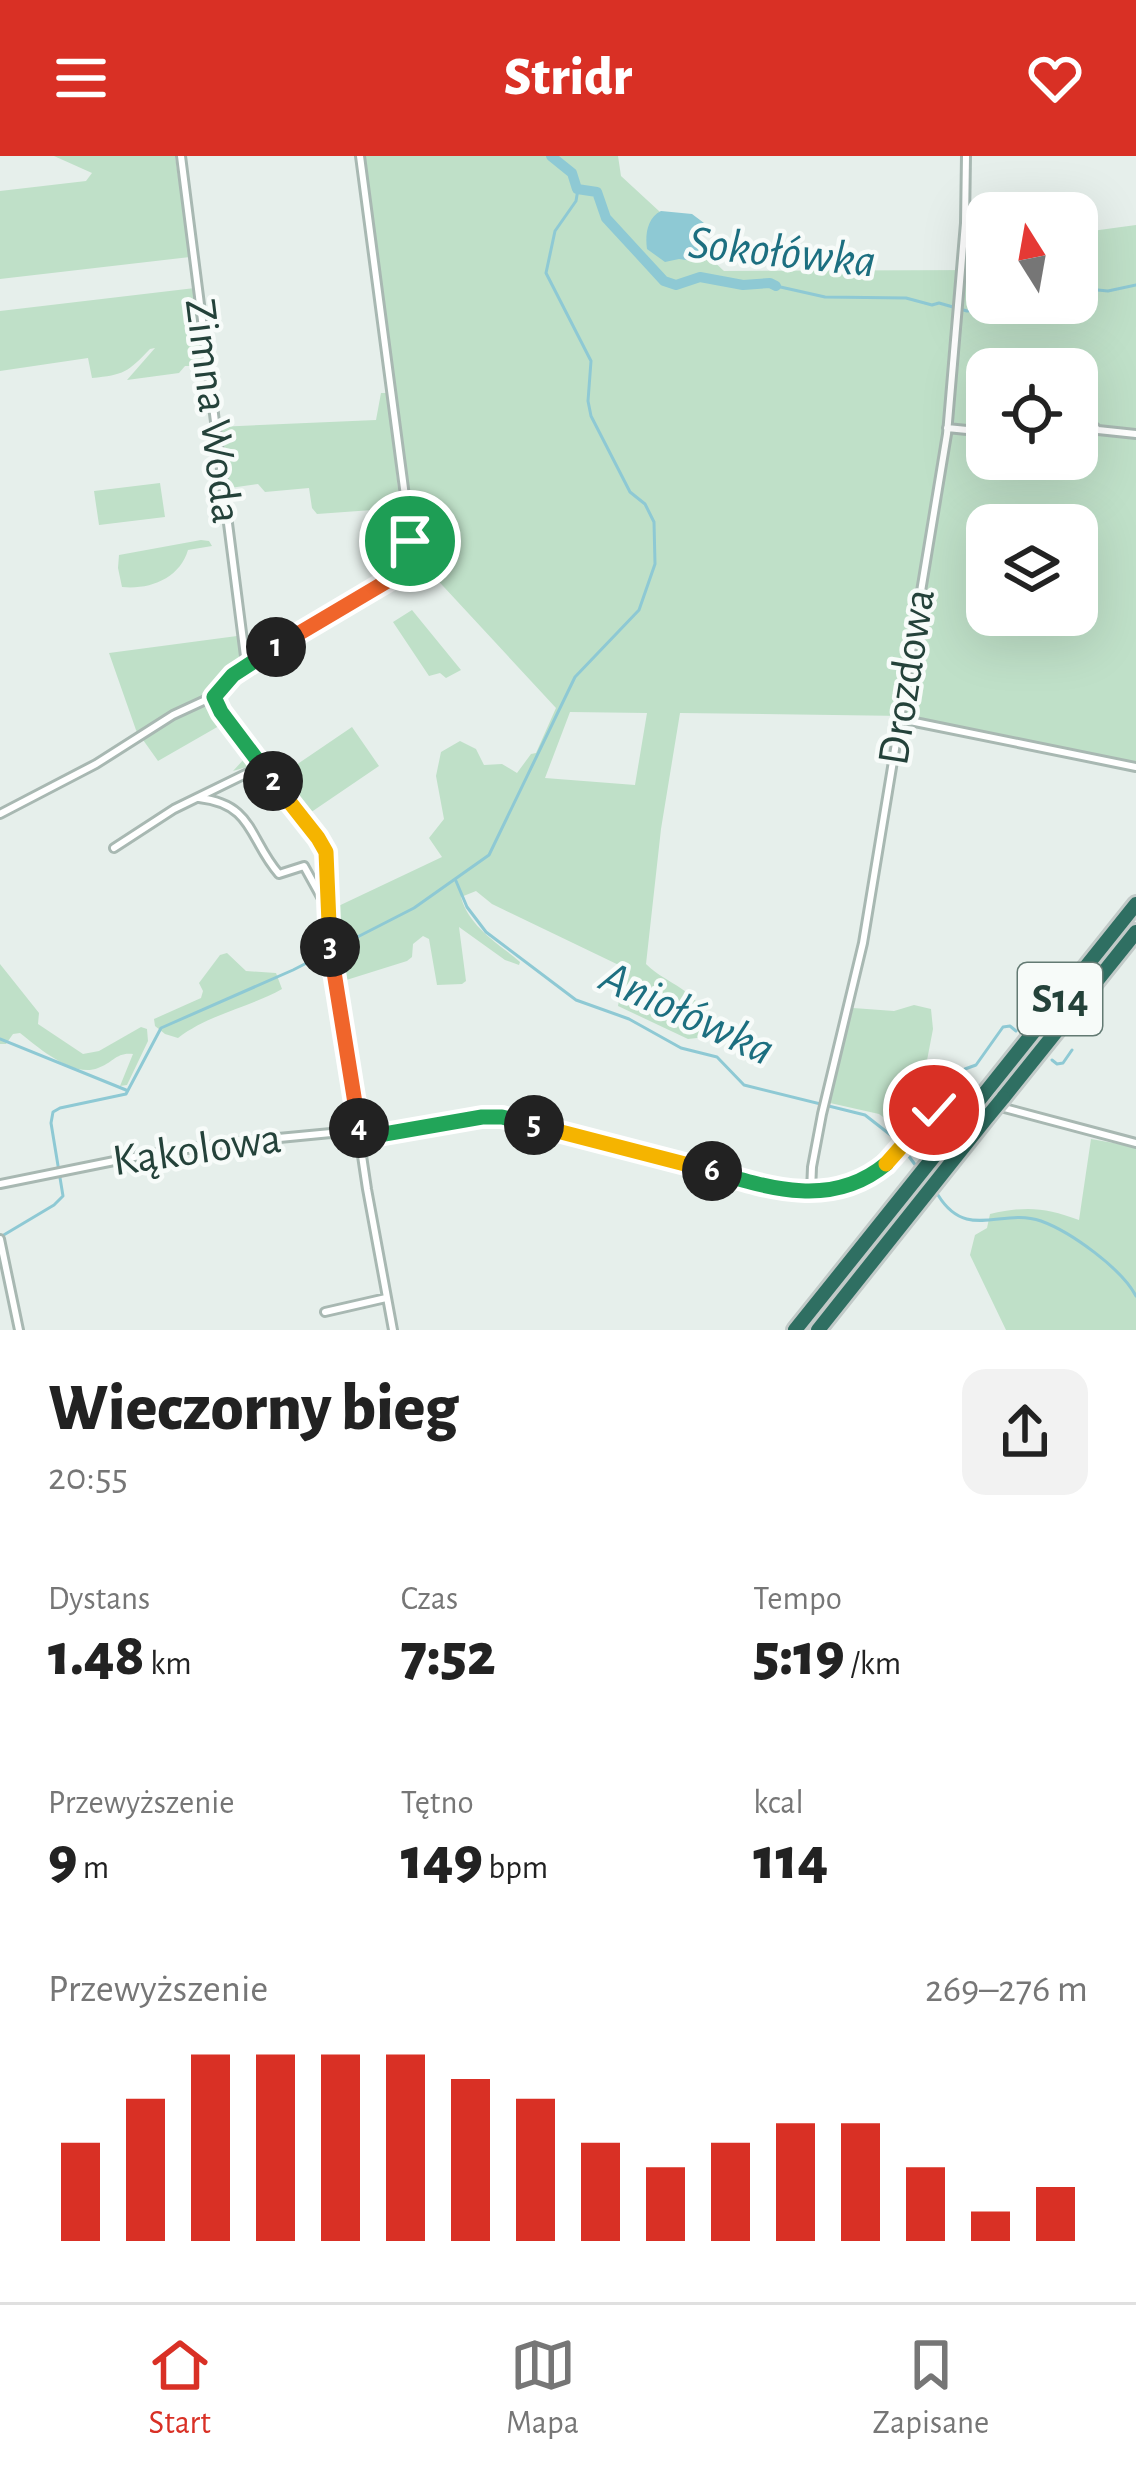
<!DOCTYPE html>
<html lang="pl">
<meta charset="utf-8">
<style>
body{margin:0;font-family:"Alegreya Sans",sans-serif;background:#f2f2f2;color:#222;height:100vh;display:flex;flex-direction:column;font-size:45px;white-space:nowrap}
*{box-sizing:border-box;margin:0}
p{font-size:39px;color:#767676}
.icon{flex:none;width:66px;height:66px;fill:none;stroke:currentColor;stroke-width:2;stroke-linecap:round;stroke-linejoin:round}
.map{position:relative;height:1174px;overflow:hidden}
.sheet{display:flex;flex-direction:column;background:#fff;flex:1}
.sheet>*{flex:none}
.needle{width:78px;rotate:349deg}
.fabs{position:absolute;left:966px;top:36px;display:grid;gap:24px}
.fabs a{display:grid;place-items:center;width:132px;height:132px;border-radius:24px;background:#fff;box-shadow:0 12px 48px #0002;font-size:60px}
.pin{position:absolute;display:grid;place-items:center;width:102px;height:102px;color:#fff;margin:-51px;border:6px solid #fff;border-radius:50%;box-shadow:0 3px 12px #0007}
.km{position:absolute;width:60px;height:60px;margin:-30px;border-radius:50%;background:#222;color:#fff;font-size:33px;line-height:60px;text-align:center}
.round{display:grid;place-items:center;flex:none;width:126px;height:126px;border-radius:24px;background:#f2f2f2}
.headline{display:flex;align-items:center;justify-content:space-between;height:204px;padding:0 48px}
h1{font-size:66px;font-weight:800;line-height:90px}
.metrics{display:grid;grid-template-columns:repeat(3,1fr);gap:18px;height:204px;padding:12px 48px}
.metrics div{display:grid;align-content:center}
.metrics b{font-size:60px;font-weight:800}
.metrics small{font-size:33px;font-weight:400}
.metrics p{font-size:33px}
.chart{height:336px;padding:24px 48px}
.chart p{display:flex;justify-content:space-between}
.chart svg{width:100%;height:216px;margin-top:12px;stroke:#d93025;stroke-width:6}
header{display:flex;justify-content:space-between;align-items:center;height:156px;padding:0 48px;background:#d93025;color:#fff;font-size:54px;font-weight:800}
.tab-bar{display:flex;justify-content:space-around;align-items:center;height:168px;border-top:3px solid #e0e0e0;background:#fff;font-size:33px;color:#767676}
.tab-bar a{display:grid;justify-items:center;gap:6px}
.tab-bar .current{color:#d93025}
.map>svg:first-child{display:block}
.green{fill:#bfe0c8;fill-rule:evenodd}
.water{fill:#8ec9d4}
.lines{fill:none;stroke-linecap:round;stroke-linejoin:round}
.stream{stroke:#8ec9d4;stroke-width:3}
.river{stroke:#8ec9d4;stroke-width:10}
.street-casing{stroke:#a8b8b2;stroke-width:12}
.highway-casing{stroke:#c2cac8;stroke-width:20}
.street{stroke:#fff;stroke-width:6}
.highway{stroke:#2f6f62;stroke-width:14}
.highway-bridge-casing{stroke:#c2cac8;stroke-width:20;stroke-linecap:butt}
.highway-bridge{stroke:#2f6f62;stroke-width:14}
.split-1-casing{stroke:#fff;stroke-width:24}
.split-2-casing{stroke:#fff;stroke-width:24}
.split-3-casing{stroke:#fff;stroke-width:24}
.split-4-casing{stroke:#fff;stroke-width:24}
.split-5-casing{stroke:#fff;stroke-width:24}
.split-6-casing{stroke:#fff;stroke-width:24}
.split-7-casing{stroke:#fff;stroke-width:24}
.split-8-casing{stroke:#fff;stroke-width:24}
.split-1{stroke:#f0652b;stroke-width:15}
.split-2{stroke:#22a559;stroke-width:15}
.split-3{stroke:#f5b400;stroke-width:15}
.split-4{stroke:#f0652b;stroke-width:15}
.split-5{stroke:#22a559;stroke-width:15}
.split-6{stroke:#f5b400;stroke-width:15}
.split-7{stroke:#22a559;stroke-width:15}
.split-8{stroke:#f5b400;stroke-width:15}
.labels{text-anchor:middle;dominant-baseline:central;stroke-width:9;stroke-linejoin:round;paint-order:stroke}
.shield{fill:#f7fbf9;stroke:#637a73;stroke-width:3}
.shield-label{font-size:42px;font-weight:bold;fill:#24423a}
.street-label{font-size:45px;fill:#24423a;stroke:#f7fbf9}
.water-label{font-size:48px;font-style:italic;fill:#1c6f80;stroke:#f7fbf9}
</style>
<header><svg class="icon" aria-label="menu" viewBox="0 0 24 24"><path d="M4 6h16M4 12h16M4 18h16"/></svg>Stridr<svg class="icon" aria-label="heart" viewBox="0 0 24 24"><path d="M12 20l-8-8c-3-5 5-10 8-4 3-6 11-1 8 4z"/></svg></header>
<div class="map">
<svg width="1136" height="1174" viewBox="0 0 1136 1174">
<rect width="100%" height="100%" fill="#e6efeb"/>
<!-- green -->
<path class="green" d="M 54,0 L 175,0 L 190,101 L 0,123 L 0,35 L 86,25 L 92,17 Z
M 361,0 L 618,0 L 621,20 L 724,115 L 987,114 L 987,147 L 1077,147 L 1077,77 L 1136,69 L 1136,607 L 905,560 L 680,557 L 661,673 L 646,808 C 673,834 707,833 706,881 L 688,883 L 618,850 L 625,812 L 492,748 L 476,735 L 461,741 C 469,771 498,787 520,806 L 519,809 L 505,804 L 459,771 L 466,825 L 462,828 L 437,829 L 429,783 L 423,780 L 413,788 L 412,801 L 407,805 L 340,826 L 330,754 L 442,701 L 429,682 L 444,663 L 436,620 L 441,596 L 460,585 L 476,593 L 484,609 L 502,608 L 517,617 L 531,598 L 536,597 L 556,552 L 418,403 ZM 987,213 L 1077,213 L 1077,303 L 987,303 ZM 987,369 L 1077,369 L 1077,459 L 987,459 ZM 570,556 L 647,557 L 635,629 L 545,622 Z
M 195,132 L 203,206 L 201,210 L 185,210 L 179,217 L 127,224 L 155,192 L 150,193 C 128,216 124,219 92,222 L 88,202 L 0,215 L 0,155 Z
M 381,237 L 388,237 L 400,352 L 317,358 L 312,352 L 309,332 L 265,336 L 258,328 L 230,332 L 225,327 L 217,271 L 376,264 Z
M 160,327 L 165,361 L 99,369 L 94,335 Z
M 201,384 L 209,385 L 212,390 L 188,394 C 180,422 150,434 122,431 L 118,412 L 119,399 Z
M 412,454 L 461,514 L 446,522 L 440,517 L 429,520 L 393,466 Z
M 237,480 L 240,483 L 241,504 L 213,535 L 211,545 L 251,602 L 250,610 L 233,615 L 245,602 L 229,578 L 219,570 L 158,605 L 136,574 L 109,497 Z
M 352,571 L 379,610 L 304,661 L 277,622 Z
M 227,797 L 246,815 L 276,817 L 282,833 C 248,852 209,858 178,882 L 165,878 L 155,870 L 154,863 L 201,842 L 203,835 L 199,827 L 220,799 Z
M 0,808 L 39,857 L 38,868 L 83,898 L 99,895 L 141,871 L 147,873 L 148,885 L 127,929 L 120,930 L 133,898 C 116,896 113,907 98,912 C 73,922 39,892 20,877 L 13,878 L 6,888 L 0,888 Z
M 914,849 L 931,853 L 933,873 L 915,967 L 894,969 L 879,958 L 830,947 L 853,852 L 894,855 Z
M 1091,983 L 1136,991 L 1136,1174 L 1006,1174 L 970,1099 L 975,1079 L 987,1072 L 990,1058 C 1025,1050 1045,1051 1079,1064 Z"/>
<!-- water -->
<path class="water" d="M 661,55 L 692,58 L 704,67 L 697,101 L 693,105 L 679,103 L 665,106 L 647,93 C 645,79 647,62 661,55 Z"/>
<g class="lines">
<!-- stream -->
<path class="stream" d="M 776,130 L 825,141 L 906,142 L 932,149 L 939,147 L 967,155 L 979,154 L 990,147
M 1077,132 L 1108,135 L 1136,129
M 456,725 L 467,751 L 486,776 L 576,844 L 629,863 L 681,892 L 717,901 L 744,929 L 865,959 L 897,984 L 916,1010
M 0,883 L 126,934
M 1052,904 L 1057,908 L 1063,907 L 1072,894
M 965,913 L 976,909 L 1003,871 L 1010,870 L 1016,875
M 917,962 L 918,956 L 926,952 L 954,915
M 938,1039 C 967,1086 1002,1051 1041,1065 C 1071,1076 1121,1112 1136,1140
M 2,1080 L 54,1049 L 63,1040 L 51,967 L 53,956 L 60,952 L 126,938 L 161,872 L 293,814 L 414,752 L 489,699 L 575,521 L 639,454 L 655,408 L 654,366 L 645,348 L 630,336 L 591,260 L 588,245 L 591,205 L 546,117 L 555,75 L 576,45 L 578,33"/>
<!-- river -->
<path class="river" d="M 551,0 L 572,17 L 577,33 L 597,36 L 606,62 L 664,125 L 676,129 L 700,121 L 743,129 L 770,127 L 776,130"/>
<defs>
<path id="street" d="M 181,0 L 246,508
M 360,0 L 414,408 L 391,425 L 246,509 L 233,519 L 214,540 L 221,556 L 281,636 L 318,682 L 327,700 L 330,786 L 367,1033 L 393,1174
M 1077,256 L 1098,274 L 1136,278
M 947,272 L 967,274 L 987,270
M 900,563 L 1136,611
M 199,642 C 254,648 249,684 279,718 L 304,710 L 325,748
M 0,658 L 96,608 L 173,559 L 212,541
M 114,692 L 174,653 L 262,610
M 0,1028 L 144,999 L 237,986 L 331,977 L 377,980 L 482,961 L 514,963 C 571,979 628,991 685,1007 C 740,1022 800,1051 857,1027 C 899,1009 920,947 963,941 L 1136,987
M 811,1036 L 812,1011 L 822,958 L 863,787 L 947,278 L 965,67 L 966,0
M 0,1083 L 19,1174
M 325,1156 L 386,1142"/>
<path id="highway" d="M 984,938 L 1136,748
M 1003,942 L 1136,776
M 795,1174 L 972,953
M 818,1174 L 989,959"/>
</defs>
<!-- street casing -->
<use href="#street" class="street-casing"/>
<!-- highway casing -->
<use href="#highway" class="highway-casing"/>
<!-- street -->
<use href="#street" class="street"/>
<!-- highway -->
<use href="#highway" class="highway"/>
<defs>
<path id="highway-bridge" d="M 972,953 L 984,938
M 989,959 L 1003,942"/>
</defs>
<!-- highway-bridge casing -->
<use href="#highway-bridge" class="highway-bridge-casing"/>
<!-- highway-bridge -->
<use href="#highway-bridge" class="highway-bridge"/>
</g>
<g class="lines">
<defs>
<path id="split-1" d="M 276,491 L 411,411 L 414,408 L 410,385"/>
<path id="split-2" d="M 273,625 L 221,556 L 214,541 L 233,519 L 276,491"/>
<path id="split-3" d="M 273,625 L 318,682 L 326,696 L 330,791"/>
<path id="split-4" d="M 330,791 L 359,972"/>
<path id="split-5" d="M 359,972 L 360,980 L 373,980 L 482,961 L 502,961 L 534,969"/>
<path id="split-6" d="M 534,969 L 712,1015"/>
<path id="split-7" d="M 712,1015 C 771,1033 833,1052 886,1008"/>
<path id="split-8" d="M 886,1008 L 934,954"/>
</defs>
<!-- split-1 casing -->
<use href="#split-1" class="split-1-casing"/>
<!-- split-2 casing -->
<use href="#split-2" class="split-2-casing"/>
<!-- split-3 casing -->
<use href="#split-3" class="split-3-casing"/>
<!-- split-4 casing -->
<use href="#split-4" class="split-4-casing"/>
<!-- split-5 casing -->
<use href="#split-5" class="split-5-casing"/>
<!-- split-6 casing -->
<use href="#split-6" class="split-6-casing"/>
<!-- split-7 casing -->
<use href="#split-7" class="split-7-casing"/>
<!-- split-8 casing -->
<use href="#split-8" class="split-8-casing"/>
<!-- split-1 -->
<use href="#split-1" class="split-1"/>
<!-- split-2 -->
<use href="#split-2" class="split-2"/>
<!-- split-3 -->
<use href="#split-3" class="split-3"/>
<!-- split-4 -->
<use href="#split-4" class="split-4"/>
<!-- split-5 -->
<use href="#split-5" class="split-5"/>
<!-- split-6 -->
<use href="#split-6" class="split-6"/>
<!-- split-7 -->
<use href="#split-7" class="split-7"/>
<!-- split-8 -->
<use href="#split-8" class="split-8"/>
</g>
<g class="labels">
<!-- shield labels -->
<rect class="shield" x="1018" y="807" width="84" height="72" rx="9"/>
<g class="shield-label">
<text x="1060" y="843">S14</text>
</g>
<!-- street labels -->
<g class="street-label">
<text transform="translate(213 255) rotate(83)">Zimna Woda</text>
<text transform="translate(907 521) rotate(-81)">Drozdowa</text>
<text transform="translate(197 994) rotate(-8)">Kąkolowa</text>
</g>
<!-- water labels -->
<g class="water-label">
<text transform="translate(782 97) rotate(6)">Sokołówka</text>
<text transform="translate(687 858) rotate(25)">Aniołówka</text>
</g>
</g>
</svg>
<div class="fabs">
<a><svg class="needle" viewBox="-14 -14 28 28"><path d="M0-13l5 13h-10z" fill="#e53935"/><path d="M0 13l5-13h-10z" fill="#767676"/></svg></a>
<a><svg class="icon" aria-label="locate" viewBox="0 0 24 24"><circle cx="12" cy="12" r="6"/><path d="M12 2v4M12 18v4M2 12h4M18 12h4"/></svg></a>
<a><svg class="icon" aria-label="layers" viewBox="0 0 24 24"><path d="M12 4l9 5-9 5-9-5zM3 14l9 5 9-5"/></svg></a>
</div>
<div class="pin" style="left:410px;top:385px;background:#1e9e55"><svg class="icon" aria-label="arrive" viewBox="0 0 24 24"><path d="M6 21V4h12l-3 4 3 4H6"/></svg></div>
<div class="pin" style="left:934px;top:954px;background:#d93025"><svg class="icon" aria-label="check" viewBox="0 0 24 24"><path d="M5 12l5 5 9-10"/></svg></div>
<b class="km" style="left:276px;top:491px">1</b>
<b class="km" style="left:273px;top:625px">2</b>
<b class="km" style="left:330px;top:791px">3</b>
<b class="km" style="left:359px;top:972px">4</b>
<b class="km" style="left:534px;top:969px">5</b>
<b class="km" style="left:712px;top:1015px">6</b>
</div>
<section class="sheet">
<div class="headline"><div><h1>Wieczorny bieg</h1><p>20:55</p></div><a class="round"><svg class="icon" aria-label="share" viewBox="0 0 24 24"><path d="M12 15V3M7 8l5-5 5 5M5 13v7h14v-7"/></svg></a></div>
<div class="metrics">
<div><p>Dystans</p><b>1.48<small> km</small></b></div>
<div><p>Czas</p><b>7:52</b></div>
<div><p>Tempo</p><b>5:19<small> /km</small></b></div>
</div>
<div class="metrics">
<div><p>Przewyższenie</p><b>9<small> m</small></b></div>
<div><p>Tętno</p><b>149<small> bpm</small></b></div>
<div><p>kcal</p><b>114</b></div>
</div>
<div class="chart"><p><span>Przewyższenie</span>269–276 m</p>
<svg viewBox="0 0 160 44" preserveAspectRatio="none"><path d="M5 44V24M15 44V15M25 44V6M35 44V6M45 44V6M55 44V6M65 44V11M75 44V15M85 44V24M95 44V29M105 44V24M115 44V20M125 44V20M135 44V29M145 44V38M155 44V33"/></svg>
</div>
</section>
<nav class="tab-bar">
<a class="current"><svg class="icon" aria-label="home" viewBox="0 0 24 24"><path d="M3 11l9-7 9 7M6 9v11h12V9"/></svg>Start</a>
<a><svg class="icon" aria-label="map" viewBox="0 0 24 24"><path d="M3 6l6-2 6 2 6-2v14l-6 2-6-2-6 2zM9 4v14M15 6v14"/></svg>Mapa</a>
<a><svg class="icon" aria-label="saved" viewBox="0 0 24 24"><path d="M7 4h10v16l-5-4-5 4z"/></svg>Zapisane</a>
</nav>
